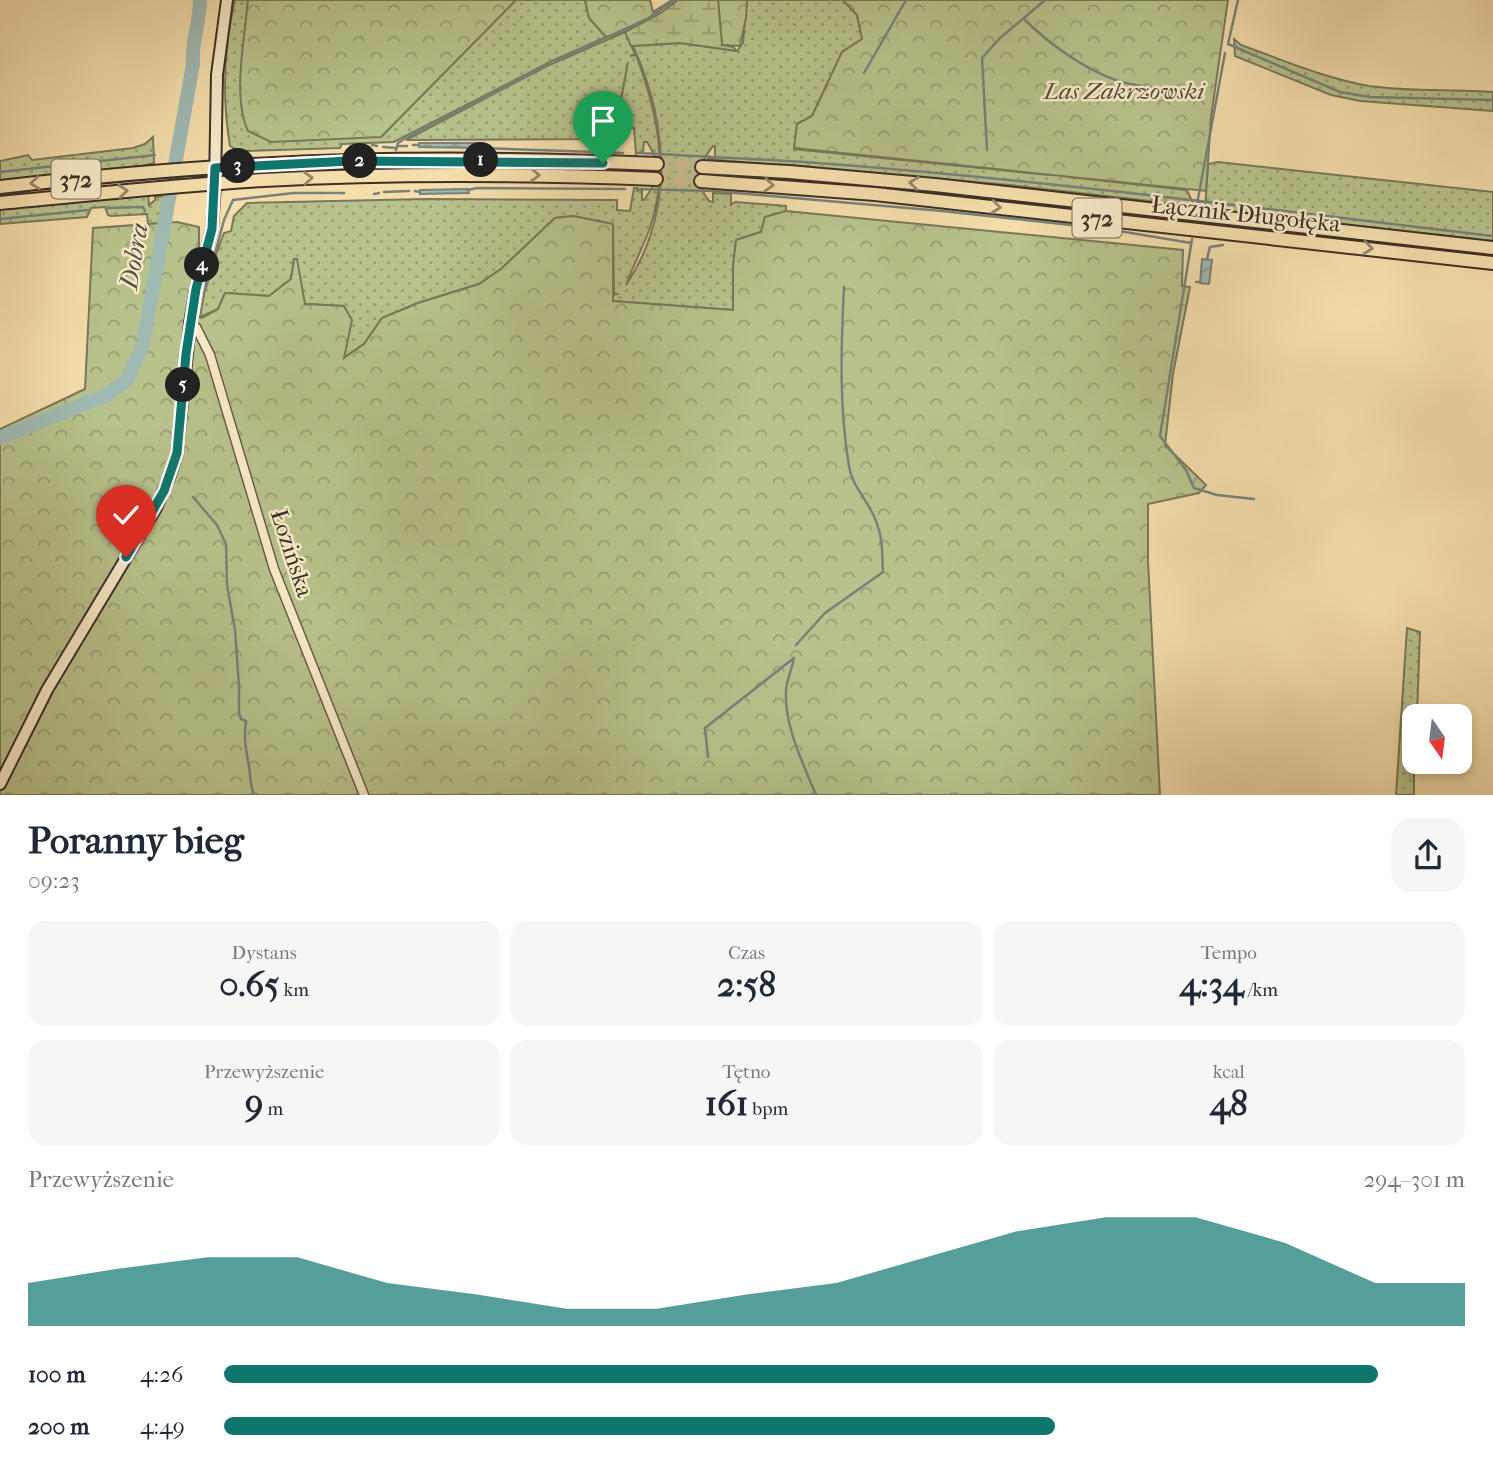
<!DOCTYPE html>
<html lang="pl">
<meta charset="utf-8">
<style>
body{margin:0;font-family:"IM FELL French Canon",serif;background:#f6f6f7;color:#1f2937;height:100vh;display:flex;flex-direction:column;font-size:26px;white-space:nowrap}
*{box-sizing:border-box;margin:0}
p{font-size:23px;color:#747a83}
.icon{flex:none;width:38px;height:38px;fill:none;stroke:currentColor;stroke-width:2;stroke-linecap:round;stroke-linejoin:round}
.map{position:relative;height:795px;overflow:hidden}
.details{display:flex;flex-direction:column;background:#fff;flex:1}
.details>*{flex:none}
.needle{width:46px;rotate:166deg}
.buttons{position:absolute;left:1402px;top:704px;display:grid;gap:14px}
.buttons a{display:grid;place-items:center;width:70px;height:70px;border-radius:14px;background:#fff;box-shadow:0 4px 10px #0003;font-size:35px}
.pin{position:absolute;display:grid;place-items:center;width:60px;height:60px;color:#fff;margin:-72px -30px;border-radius:50% 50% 50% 0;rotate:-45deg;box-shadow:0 0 7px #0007}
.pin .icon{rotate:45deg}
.km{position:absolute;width:35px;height:35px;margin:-18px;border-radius:50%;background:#222;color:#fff;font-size:19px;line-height:35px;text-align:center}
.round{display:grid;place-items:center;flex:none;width:74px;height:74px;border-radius:21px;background:#f6f6f7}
.summary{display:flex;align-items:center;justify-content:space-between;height:119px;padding:0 28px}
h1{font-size:38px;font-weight:700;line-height:52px}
.metrics{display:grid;grid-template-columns:repeat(3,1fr);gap:10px;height:119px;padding:7px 28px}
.metrics div{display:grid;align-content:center;border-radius:18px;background:#f6f6f7;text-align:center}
.metrics b{font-size:35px;font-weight:700}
.metrics small{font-size:19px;font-weight:400}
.metrics p{font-size:19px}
.chart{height:196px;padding:14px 28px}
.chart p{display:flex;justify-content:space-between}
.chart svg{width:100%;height:126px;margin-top:7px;fill:#0f766e;opacity:.7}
ul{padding:0 28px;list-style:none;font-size:23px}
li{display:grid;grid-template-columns:112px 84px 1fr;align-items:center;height:52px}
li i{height:18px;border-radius:9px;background:#0f766e}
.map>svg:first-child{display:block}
.grass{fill:url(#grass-dots);stroke:#7a785a;stroke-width:2}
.forest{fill:url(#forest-crowns);stroke:#7a785a;stroke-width:2}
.wetland{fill:url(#wetland-marsh);stroke:#7a785a;stroke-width:2}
.water{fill:url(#water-waves);stroke:#78827b;stroke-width:2}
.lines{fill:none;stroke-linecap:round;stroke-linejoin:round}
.stream{stroke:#78827b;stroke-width:2.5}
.river{stroke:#9fbab3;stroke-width:14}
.primary-tunnel{stroke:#cfbb91;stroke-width:12;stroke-dasharray:12 6;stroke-linecap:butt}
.street-casing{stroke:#6b5b48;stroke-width:11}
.secondary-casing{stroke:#3d2f27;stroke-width:14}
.primary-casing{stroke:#3d2f27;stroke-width:16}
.street{stroke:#f8eac9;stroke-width:8}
.secondary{stroke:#f8eac9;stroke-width:10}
.primary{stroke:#f4deac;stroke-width:12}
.oneway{stroke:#98866a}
.route-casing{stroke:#fff;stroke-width:14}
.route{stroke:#0f766e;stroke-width:9}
.labels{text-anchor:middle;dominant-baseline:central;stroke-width:5;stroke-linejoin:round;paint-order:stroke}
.shield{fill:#f8eac9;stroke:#756758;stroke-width:2}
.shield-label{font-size:23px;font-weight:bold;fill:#3d2f27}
.park-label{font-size:24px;font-style:italic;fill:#564c3b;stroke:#f8eac9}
.street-label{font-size:24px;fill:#3d2f27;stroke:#f8eac9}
.water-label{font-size:26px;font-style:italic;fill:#56524a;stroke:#f8eac9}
</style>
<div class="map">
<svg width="1493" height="795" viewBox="0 0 1493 795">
<defs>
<pattern id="grass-dots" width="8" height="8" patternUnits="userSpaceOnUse" patternTransform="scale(1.75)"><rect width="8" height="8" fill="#b8c28c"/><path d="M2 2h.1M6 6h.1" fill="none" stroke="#979e72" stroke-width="1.8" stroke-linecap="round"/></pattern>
<pattern id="forest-crowns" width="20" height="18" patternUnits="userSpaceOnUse" patternTransform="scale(1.75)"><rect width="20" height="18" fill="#b8c28c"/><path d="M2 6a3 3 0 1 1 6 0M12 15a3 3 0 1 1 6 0" fill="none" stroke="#979e72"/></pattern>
<pattern id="wetland-marsh" width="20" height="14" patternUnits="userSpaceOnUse" patternTransform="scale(1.75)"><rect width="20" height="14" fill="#b8c28c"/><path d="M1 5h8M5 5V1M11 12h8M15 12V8" fill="none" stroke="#979e72"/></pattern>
<pattern id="water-waves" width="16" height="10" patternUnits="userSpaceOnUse" patternTransform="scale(1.75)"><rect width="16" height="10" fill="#9fbab3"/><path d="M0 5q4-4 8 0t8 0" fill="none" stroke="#839892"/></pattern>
</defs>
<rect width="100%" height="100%" fill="#f4deac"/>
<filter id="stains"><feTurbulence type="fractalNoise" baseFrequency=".00286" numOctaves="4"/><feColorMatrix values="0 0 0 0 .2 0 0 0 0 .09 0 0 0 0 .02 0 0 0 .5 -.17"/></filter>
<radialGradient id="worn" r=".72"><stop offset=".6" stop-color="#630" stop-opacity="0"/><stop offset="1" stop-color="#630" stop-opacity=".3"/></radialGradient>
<!-- grass -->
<path class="grass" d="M 235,0 L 248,0 L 241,72 L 242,107 L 381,137 L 516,0 L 585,0 L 589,18 L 606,37 L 554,60 L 394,142 L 342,144 L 340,148 L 246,151 L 235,149 L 230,146 C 222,98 224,47 235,0 Z
M 747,0 L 843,0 L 857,15 L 862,39 L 842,52 L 812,116 L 797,124 L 794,149 L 1049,175 L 1039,173 L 1035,0 L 1069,177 L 1187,190 L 1194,206 L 1010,185 L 707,159 L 715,158 L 715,146 L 713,146 C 699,163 694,183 709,201 L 713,202 L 713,193 L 731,194 L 731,205 L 735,202 L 786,206 L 786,211 L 765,217 L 761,232 L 736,240 L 733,267 L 733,310 L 613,301 L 613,295 L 617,294 L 614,293 L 613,224 L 573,216 L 555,218 L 501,269 L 479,284 L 418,303 L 382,318 L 364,344 L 343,358 L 344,306 L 305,304 L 294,259 L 291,279 L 269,296 L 225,293 L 218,309 L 200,317 L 207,278 L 224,233 L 231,231 L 234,216 L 247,203 L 426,199 L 617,200 L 617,210 L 630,211 L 634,188 L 637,188 L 637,191 L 642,189 L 642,200 L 644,200 C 659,180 661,163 647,142 L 644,142 L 643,152 L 636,154 L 634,128 L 616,128 L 628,62 L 613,139 L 406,140 L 547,66 L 625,32 L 635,54 L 630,56 L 636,55 C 657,111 669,167 651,225 C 644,246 632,267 626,285 C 675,212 668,123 633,46 L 680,43 L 737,51 L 743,43 Z
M 1234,39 L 1241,45 C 1283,60 1324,78 1369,86 C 1410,92 1452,89 1493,92 L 1493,111 L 1360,101 L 1331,95 L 1235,56 Z
M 153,137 L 154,163 L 142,166 L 0,180 L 0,161 L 28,155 L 32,160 L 133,148 L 145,144 Z
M 1218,162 L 1493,192 L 1493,241 L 1205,209 L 1208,164 Z
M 148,194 L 149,205 L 155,200 L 155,197 L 167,196 L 164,223 L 148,224 L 147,214 L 111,216 L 108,215 L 105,207 L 91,208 L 87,217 L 0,224 L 0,209 Z
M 1407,628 L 1420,632 L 1417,716 L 1414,716 L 1414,795 L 1396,795 Z"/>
<!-- forest -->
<path class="forest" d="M 248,0 L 516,0 L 381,137 L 271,142 L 248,131 C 232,97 245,37 248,0 Z
M 585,0 L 650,0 L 653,12 L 672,0 L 691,0 L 625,32 L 606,37 L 589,18 Z
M 718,0 L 747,0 L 746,18 L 740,46 L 722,45 Z
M 843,0 L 1228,0 L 1211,117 L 1206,191 L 794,148 L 797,124 L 812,116 L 842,52 L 862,39 L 857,15 Z
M 786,211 L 1183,250 L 1182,286 L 1190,287 L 1173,374 L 1165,445 L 1206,485 L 1199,493 L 1148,504 L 1148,561 L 1160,795 L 0,795 L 0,429 L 85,389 L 93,228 L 177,222 L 199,227 L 199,247 L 186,314 L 202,318 L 218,309 L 225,293 L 269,296 L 291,279 L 294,259 L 297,259 L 305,304 L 344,306 L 352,320 L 344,358 L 364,344 L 382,318 L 418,303 L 479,284 L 501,269 L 555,218 L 573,216 L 613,224 L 613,301 L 733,310 L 733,267 L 736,240 L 761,232 L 765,217 Z"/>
<!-- wetland -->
<path class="wetland" d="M 678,0 L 718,0 L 722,45 L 733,47 L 737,51 L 680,43 L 631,46 L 625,32 L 661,13 Z"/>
<!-- water -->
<path class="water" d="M 419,143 L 480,143 L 480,148 L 419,147 Z
M 468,189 L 469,193 L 420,194 L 420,190 Z
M 1202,259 L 1212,260 L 1209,284 L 1200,283 Z"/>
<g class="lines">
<!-- stream -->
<path class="stream" d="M 1238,0 L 1228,44 L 1340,92 L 1370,97 L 1493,100
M 1024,19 C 1049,44 1090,74 1126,83 C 1151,89 1177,90 1202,94
M 555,61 L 647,19 L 675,0
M 864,73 L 906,0
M 372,145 L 377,146
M 413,145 L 419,145
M 397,146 L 407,146
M 383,147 L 397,148
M 480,148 L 623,153
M 396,150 L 398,143 L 406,138 L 547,65
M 987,150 L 982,58 L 999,39 L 1045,0
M 641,153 C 704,157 767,159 831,164 C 1052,181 1273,210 1493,236
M 0,172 L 155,155
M 637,189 L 713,191 L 942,211 L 1107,229 L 1191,243
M 468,190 L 477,188 L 625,189
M 415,191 L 420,192
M 384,192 L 409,191
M 374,194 L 379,193
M 1197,204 L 1225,53
M 108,208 L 143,207 L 145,211
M 0,219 L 88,210
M 1192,239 L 1160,436 L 1186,470 L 1194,488 L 1217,495 L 1254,499
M 1207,259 L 1210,247 L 1223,245
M 1196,282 L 1200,282
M 206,288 L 224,220 L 233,200 L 294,193 L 344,193
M 193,497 L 217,525 L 226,544 L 227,585 L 235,630 L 239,686 L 239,713 L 241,719 L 246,721 C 244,741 245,742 248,761 C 251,772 249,783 254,795
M 796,645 L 825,613 L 883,572 C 882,556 883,539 877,524 C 871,503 852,488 849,466 C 839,407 841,346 844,287
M 794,658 C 792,668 787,680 786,690 C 784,726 803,763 816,795
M 708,757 L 705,728 L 794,658"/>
<!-- river -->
<path class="river" d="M 0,438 L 107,395 L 127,380 L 143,344 L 193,64 C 191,42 200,23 200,0"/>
<!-- primary-tunnel -->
<path class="primary-tunnel" d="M 657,164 L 702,167
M 656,179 L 701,181"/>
<defs>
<path id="street" d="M 190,323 L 196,327 L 210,355 L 274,569 L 364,795"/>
<path id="secondary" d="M 0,784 L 47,690 L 156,508 L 169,478 L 177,453 L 190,323 L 196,289 L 212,229 L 215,184 L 217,75 L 227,0"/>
<path id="primary" d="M 702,167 L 789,172 L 935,185 L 1493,248
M 701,181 L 875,194 L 1493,263
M 0,187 C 116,174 233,164 349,161 C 451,158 554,160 657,164
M 0,203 C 88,195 176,185 264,180 C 394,173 525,174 656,179"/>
</defs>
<!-- street casing -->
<use href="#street" class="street-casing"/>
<!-- secondary casing -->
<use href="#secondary" class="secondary-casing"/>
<!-- primary casing -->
<use href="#primary" class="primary-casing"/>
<!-- street -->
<use href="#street" class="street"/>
<!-- secondary -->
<use href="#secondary" class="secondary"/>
<!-- primary -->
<use href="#primary" class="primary"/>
</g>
<!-- one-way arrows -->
<defs><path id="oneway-chevron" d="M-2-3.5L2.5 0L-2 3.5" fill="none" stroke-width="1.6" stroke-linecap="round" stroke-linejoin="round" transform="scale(1.75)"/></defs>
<g class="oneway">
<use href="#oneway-chevron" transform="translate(535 175) rotate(1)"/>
<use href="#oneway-chevron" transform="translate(308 178) rotate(-3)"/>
<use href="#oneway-chevron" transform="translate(35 183) rotate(174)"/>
<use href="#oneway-chevron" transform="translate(914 183) rotate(-174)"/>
<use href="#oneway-chevron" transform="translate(769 185) rotate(4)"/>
<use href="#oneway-chevron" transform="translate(123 191) rotate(-5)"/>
<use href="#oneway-chevron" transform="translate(996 207) rotate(6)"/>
<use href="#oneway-chevron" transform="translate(1368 248) rotate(6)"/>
</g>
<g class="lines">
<defs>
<path id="route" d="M 126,557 L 164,491 L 177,453 L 186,354 L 196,289 L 212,229 L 215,168 L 350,161 L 603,163"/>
</defs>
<!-- route casing -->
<use href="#route" class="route-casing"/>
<!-- route -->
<use href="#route" class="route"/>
</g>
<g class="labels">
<!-- shield labels -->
<g class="shield">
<rect x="51.5" y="159.5" width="49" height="39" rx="5"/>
<rect x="1072.5" y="198.5" width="49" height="39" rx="5"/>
</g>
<g class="shield-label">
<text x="76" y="179">372</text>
<text x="1097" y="218">372</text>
</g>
<!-- park labels -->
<g class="park-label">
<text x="1124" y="91">Las Zakrzowski</text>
</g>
<!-- street labels -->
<g class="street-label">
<text transform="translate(1246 214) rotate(6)">Łącznik Długołęka</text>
<text transform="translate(292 553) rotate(72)">Łozińska</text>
</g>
<!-- water labels -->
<g class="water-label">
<text transform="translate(134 256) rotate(-80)">Dobra</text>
</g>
</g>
<rect width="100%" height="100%" filter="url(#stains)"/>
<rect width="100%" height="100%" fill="url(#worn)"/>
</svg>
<div class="buttons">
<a><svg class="needle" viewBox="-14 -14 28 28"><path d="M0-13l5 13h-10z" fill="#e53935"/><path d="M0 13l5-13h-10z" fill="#747a83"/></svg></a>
</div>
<div class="pin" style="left:603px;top:163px;background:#1e9e55"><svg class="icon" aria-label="arrive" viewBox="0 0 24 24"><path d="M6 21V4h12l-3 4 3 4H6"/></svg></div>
<div class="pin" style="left:126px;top:557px;background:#d93025"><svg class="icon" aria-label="check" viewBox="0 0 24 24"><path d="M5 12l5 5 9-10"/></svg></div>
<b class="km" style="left:481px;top:160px">1</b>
<b class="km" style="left:360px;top:161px">2</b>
<b class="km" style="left:238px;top:166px">3</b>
<b class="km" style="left:202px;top:265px">4</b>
<b class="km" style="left:183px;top:385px">5</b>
</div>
<section class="details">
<div class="summary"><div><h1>Poranny bieg</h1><p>09:23</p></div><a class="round"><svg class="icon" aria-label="share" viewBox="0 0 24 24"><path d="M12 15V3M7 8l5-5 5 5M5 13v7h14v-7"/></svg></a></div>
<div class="metrics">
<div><p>Dystans</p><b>0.65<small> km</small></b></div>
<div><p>Czas</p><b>2:58</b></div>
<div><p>Tempo</p><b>4:34<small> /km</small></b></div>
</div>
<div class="metrics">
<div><p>Przewyższenie</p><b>9<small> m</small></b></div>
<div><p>Tętno</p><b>161<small> bpm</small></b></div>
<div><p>kcal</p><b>48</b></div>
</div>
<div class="chart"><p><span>Przewyższenie</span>294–301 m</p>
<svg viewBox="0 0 160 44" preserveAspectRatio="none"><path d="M0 44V29L10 24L20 20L30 20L40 29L50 33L60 38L70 38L80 33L90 29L100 20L110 11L120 6L130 6L140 15L150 29L160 29V44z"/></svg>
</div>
<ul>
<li><b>100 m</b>4:26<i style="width:93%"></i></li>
<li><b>200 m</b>4:49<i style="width:67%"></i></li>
</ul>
</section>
